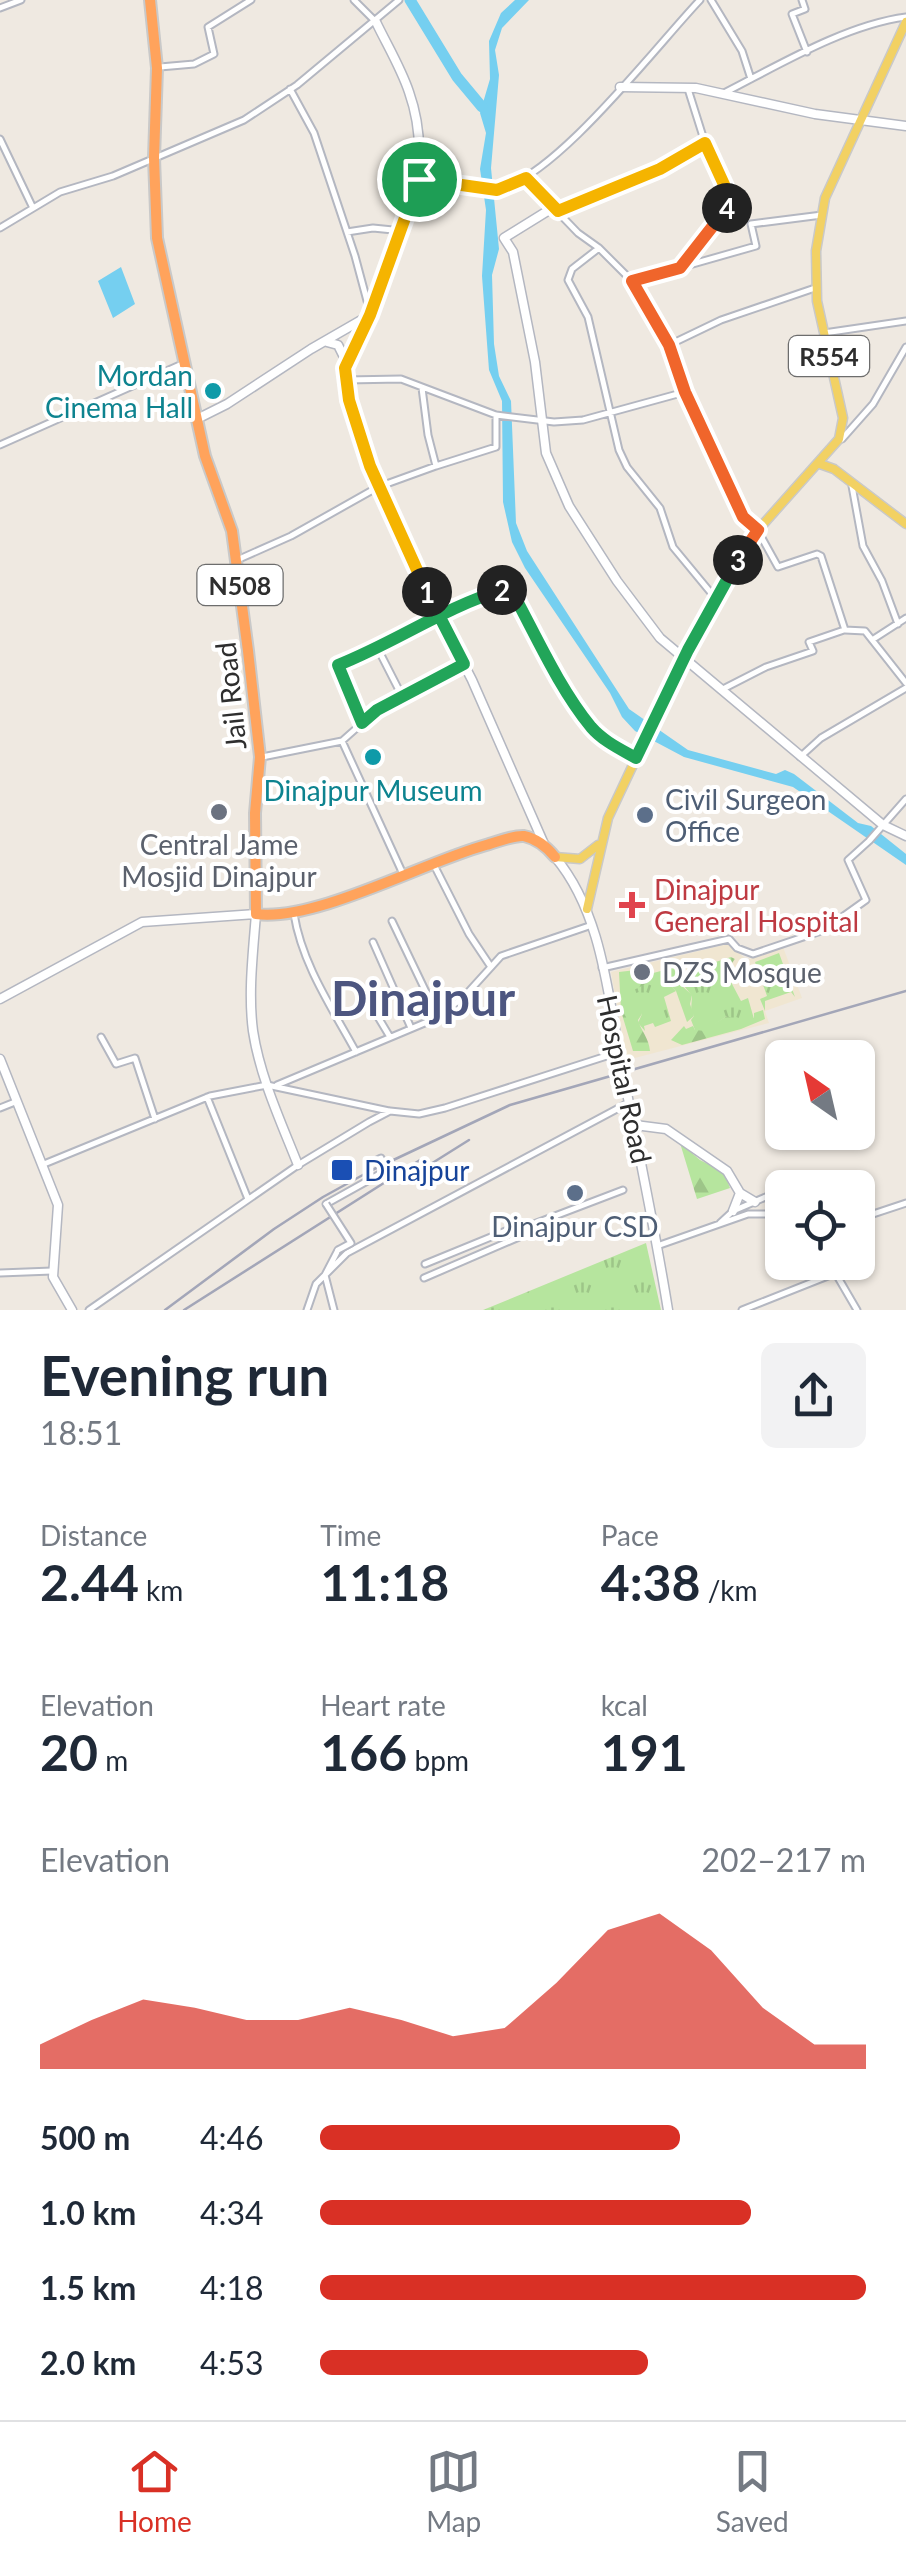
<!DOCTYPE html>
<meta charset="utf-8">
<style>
body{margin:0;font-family:Lato,sans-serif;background:#f2f2f3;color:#1f2937;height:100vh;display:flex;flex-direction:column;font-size:38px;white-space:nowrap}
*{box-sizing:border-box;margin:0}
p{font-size:32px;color:#747a83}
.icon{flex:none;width:55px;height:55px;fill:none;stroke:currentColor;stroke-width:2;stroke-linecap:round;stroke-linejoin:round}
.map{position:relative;height:1310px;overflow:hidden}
.details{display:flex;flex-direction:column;background:#fff;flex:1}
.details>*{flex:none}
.needle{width:65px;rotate:326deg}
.controls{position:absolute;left:765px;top:1040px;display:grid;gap:20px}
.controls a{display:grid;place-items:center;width:110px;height:110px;border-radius:15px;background:#fff;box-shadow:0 2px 8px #0004;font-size:50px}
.pin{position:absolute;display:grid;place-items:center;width:85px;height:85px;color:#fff;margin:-42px;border:5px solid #fff;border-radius:50%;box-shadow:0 2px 10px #0007}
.km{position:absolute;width:50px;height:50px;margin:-25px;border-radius:50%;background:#222;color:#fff;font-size:28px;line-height:50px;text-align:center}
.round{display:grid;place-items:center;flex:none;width:105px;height:105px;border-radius:15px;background:#f2f2f3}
.headline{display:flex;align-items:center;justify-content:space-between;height:170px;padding:0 40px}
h1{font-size:55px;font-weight:700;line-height:75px}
.stats{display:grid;grid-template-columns:repeat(3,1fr);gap:15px;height:170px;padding:10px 40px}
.stats div{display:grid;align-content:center}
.stats b{font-size:50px;font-weight:700}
.stats small{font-size:28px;font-weight:400}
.stats p{font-size:28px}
.chart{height:280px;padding:20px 40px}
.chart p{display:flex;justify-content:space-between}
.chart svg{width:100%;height:180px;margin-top:10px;fill:#d93025;opacity:.7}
ul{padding:0 40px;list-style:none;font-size:32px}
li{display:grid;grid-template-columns:160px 120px 1fr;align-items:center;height:75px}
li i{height:25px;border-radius:12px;background:#d93025}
.tab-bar{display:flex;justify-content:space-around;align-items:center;height:140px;border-top:2px solid #e0e1e3;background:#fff;font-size:28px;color:#747a83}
.tab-bar a{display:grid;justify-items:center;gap:5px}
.tab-bar .on{color:#d93025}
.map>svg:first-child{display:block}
.education{fill:#f0e6d1}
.forest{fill:url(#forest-firs)}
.park{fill:url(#park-tufts)}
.water{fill:#75cff0}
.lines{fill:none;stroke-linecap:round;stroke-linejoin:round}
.river{stroke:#75cff0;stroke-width:11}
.street-casing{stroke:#b4b7c1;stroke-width:9}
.secondary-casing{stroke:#b4b7c1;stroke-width:11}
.primary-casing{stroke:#c9c9c9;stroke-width:11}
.highway-casing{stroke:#c9c9c9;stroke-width:14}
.street{stroke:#fff;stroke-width:5}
.secondary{stroke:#fff;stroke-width:8}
.primary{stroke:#f2d163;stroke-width:8}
.highway{stroke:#ffa35c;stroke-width:10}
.rail{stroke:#a3a6b8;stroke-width:2.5}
.street-bridge-casing{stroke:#b4b7c1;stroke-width:9;stroke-linecap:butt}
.street-bridge{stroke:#fff;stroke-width:5}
.split-1-casing{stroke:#fff;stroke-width:20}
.split-2-casing{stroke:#fff;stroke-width:20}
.split-3-casing{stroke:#fff;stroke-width:20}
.split-4-casing{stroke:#fff;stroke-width:20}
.split-5-casing{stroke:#fff;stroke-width:20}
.split-1{stroke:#f5b400;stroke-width:12}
.split-2{stroke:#22a559;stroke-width:12}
.split-3{stroke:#22a559;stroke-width:12}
.split-4{stroke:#f0652b;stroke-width:12}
.split-5{stroke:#f5b400;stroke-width:12}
.culture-dot{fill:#0f9aa8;stroke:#fff;stroke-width:4}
.worship-dot{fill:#6b7280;stroke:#fff;stroke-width:4}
.service-dot{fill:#5c6f8a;stroke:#fff;stroke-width:4}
.health-dot{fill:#e0444e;stroke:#fff;stroke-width:4}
.transit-dot{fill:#1a4fb4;stroke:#fff;stroke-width:4}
.labels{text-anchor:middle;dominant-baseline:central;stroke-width:8;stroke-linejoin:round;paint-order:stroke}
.shield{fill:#fff;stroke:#6d6d6d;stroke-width:2.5}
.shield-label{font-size:25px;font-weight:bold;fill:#2e2e2e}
.culture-label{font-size:28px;fill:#0d838f;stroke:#fff;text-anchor:end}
.street-label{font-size:28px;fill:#2e2e2e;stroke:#fff}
.service-label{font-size:28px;fill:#4e5e75;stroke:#fff;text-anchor:start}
.worship-label{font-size:28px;fill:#5b616d;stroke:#fff}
.health-label{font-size:28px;fill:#be3a42;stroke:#fff;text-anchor:start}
.transit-label{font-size:28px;fill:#164399;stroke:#fff;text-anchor:start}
.town-label{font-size:48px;font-weight:bold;fill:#4d5680;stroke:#fff}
</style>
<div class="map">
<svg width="906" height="1310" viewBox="0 0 906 1310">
<defs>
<pattern id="forest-firs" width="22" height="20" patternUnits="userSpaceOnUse" patternTransform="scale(2.5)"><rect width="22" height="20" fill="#b6e59e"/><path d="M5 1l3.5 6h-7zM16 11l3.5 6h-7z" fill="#9dc588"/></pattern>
<pattern id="park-tufts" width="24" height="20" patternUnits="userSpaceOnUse" patternTransform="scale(2.5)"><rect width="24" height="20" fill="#b6e59e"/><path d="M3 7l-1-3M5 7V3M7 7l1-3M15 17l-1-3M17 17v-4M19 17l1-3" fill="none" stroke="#9dc588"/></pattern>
</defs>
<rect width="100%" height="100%" fill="#efe9e1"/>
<!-- education -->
<path class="education" d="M 728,944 L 747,960 L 783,947 L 802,998 L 765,1011 L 769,1023 L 627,1060 L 611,972 Z"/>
<!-- forest -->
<path class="forest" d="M 697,963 L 707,969 L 706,975 L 684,980 L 682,986 L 692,995 L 690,1004 L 694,1016 L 687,1022 L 676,991 L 663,979 L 644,985 L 635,994 L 642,1014 L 638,1020 C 641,1031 649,1038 650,1051 L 633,1051 L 621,1011 L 619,972 L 636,970 L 639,977 L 675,967 L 687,974 L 699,971 Z
M 763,1010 L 765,1019 L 741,1029 L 682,1045 L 671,1040 L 684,1026 L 686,1029 L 693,1026 L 695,1030 L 709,1027 L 727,1016 L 754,1018 L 754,1013 Z
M 680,1143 L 700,1160 L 724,1172 L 730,1188 L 697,1199 Z"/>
<!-- park -->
<path class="park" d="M 779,953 L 795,997 L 791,992 L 765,1001 L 765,1011 L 760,999 L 767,996 L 755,962 Z
M 731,957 L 735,959 L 729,967 L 731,982 L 741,1001 L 748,998 L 754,1019 L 736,1020 L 727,1016 L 705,1031 L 695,1030 L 691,1020 L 694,1016 L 691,1011 L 692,996 L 681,982 L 706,975 L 703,966 Z
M 655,979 L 663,979 L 676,991 L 664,997 L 671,1021 L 655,1027 L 653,1023 L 644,1026 L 645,1031 L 638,1023 L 642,1014 L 631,1005 L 635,997 L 632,991 Z
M 646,1243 L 661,1310 L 483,1310 Z"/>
<!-- water -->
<path class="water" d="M 515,0 L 529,0 L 502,28 L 495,50 L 499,75 L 491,168 L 499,249 L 492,275 L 494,344 L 499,376 L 511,401 L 516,523 L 527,551 L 629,709 L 688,750 L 776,774 L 785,770 L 794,774 L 858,823 L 871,826 L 906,854 L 906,865 L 793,787 L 684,757 L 635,731 L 622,717 L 610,693 L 525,568 L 512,542 L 503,502 L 502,401 L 489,370 L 482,276 L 486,210 L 480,169 L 486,133 L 480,113 L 490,79 L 489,41 L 501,13 Z
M 121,267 L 135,304 L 113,318 L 98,281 Z"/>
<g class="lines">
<!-- river -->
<path class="river" d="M 410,0 L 457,77 L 482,107"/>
<defs>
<path id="street" d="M 354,0 L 376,22
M 711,0 L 742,51 L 751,79
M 802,0 L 805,9 L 792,14 L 807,52
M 0,8 L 21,0
M 160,67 L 194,64 L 214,54 L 208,27 L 251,0
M 290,89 L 314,133 L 355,256 L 370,312
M 724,93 C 779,65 845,25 906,17
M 0,139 L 33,208
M 419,179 C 443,183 473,193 497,189 C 553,181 658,44 700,0
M 526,179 L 578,233 L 599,248 L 632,281 L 639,293 L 669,345 L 685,392 L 743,517 L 757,529 L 778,567 L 817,554 L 821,556 L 845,630 L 865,631 L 906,683
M 558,211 L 660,169 L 705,143 L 688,89
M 0,228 L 60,192 L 113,176 L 244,120 L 297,85 L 399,0
M 347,232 L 373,228 L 403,231
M 599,248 L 572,269 L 568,280 L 588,317 L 619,450 L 627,467 L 660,508 L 673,547 L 716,599
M 681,266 L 732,202 L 705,143
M 633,281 L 756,246 L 751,224 L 822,215
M 824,333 L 906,321
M 669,345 L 721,320 L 815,288
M 346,380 L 401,379 L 496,415 L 554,422 L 583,420 L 685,392
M 842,439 L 873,404 L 906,347
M 0,445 L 182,364
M 436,466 L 496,447 L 496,415
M 852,486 L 863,546 L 882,581 L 898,624
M 237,560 L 291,536 L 378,487 L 436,466 L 428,435 L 422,388
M 872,640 L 906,618
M 378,649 L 402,696
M 721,690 L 766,667 L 813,651 L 809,642 L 844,630
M 362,723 L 338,665 C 394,643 445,607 503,589 L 515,597 C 538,640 560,689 591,727 C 603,741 620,749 636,759
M 342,741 L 403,874
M 262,757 L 342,741 L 377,710 L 464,664
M 800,757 L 821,738 L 906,688
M 434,865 L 469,934 L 491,967
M 294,914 C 302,964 332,1008 356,1052
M 392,921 L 437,1015
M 373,942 L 411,1028
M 602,968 L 729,939 L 737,948 L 753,954 L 824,930 L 866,900 L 848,860 L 869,841 L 906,799
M 360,987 L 390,1037
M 101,1037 L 116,1064 L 135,1058 L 155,1119
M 277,1085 L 427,1022 L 462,999 L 501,956 L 592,925
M 207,1097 L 248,1199
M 0,1108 L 15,1102
M 44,1164 L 210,1096 L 267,1085 L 389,1111
M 788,1188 L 815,1176
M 326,1204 L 387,1170
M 858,1219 L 906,1203
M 720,1223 L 733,1211 L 782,1190
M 657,1246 L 748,1214 L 782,1214
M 829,1262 L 857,1310
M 425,1264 L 513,1228 L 526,1227 L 623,1190
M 0,1273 L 52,1271
M 424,1278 L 526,1234 L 526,1227
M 89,1310 L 298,1165 L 369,1122 L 390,1111 L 419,1114 L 445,1108 L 619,1052
M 307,1310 L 316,1284 L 347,1253 L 630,1102
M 334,1310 L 325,1275 L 338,1250
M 742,1310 L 838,1272"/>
<path id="secondary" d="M 620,87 L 696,88 L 815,114 L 906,126
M 554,207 L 504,238 L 513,252 L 535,362 L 546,453 L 569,506 L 617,581 L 660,638 L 883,825 L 906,836
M 370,315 L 345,368 L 349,400 L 370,466 L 420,579 L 472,680 L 544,844
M 327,342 L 338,345 L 346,361
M 197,419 L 227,404 L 311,349 L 370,315 C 399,240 438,174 409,92 C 401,68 387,45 376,22
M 555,857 C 603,914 608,998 622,1068 C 638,1149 655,1229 668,1310
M 0,999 L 142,922 L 256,914 C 253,953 248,993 253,1031 C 260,1077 281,1122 298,1165
M 0,1059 L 58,1205 L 53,1277 L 72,1310
M 635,1125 L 666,1129 L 727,1171 L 740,1193 L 755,1202
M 733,1211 L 740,1193"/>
<path id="primary" d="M 820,464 L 834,469 L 906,524
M 555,857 L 580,859 L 598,845
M 587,909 L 608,818 L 687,650 L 758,530 L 839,439 L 843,418 L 817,301 L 816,251 L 825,198 L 906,22"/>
<path id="highway" d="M 150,0 L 157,68 L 154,158 L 157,238 L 205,456 L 232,531 L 248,651 L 260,757 L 255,813 L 256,914 C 315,922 424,862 486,845 C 497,842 513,835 524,836 C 538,839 547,847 555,857"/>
</defs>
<!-- street casing -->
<use href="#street" class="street-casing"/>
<!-- secondary casing -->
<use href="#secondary" class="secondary-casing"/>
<!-- primary casing -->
<use href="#primary" class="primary-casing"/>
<!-- highway casing -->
<use href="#highway" class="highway-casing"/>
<!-- street -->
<use href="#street" class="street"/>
<!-- secondary -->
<use href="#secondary" class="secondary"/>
<!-- primary -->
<use href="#primary" class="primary"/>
<!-- highway -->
<use href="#highway" class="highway"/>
<!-- rail -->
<path class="rail" d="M 410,1177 L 469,1140
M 165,1310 L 274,1229 L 323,1197 L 370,1171 L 510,1105 L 906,991
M 184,1310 L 420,1160"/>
<defs>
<path id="street-bridge" d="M 375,1161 L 381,1158 L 387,1170
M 326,1204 L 351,1243 L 338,1250"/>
</defs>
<!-- street-bridge casing -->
<use href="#street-bridge" class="street-bridge-casing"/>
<!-- street-bridge -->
<use href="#street-bridge" class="street-bridge"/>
</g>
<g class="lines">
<defs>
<path id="split-1" d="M 419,179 L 370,315 L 345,368 L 349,400 L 370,466 L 427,592"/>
<path id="split-2" d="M 427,592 L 464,664 L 377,710 L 362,723 L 338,665 C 394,643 445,607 502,590"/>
<path id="split-3" d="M 502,590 L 515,597 C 538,640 560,689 591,727 C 603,741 620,749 636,758 L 688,650 L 738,560"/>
<path id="split-4" d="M 727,208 L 680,268 L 632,281 L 669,345 L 685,392 L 743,517 L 758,530 L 738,560"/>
<path id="split-5" d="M 419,179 L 497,190 L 526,178 L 558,211 L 660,169 L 705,143 L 732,202 L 727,208"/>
</defs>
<!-- split-1 casing -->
<use href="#split-1" class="split-1-casing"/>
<!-- split-2 casing -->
<use href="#split-2" class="split-2-casing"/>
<!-- split-3 casing -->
<use href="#split-3" class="split-3-casing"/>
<!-- split-4 casing -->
<use href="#split-4" class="split-4-casing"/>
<!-- split-5 casing -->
<use href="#split-5" class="split-5-casing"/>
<!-- split-1 -->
<use href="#split-1" class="split-1"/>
<!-- split-2 -->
<use href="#split-2" class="split-2"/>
<!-- split-3 -->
<use href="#split-3" class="split-3"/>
<!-- split-4 -->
<use href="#split-4" class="split-4"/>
<!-- split-5 -->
<use href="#split-5" class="split-5"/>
</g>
<!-- markers -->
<g class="culture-dot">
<circle cx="213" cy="391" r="10"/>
<circle cx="373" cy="757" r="10"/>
</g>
<g class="worship-dot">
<circle cx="219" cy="812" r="10"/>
<circle cx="642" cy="972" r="10"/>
</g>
<g class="service-dot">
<circle cx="645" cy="815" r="10"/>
<circle cx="575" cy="1193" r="10"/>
</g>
<path class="health-dot" d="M627 890h10v10h10v10h-10v10h-10v-10h-10v-10h10z"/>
<rect class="transit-dot" x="330" y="1158" width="24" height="24" rx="5"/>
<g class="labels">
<!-- shield labels -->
<g class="shield">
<rect x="789" y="336" width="80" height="40" rx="8"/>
<rect x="197.5" y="565" width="85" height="40" rx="8"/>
</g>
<g class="shield-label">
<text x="829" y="356">R554</text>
<text x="240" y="585">N508</text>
</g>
<!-- culture labels -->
<g class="culture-label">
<text x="193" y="375">Mordan<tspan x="193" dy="32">Cinema Hall</tspan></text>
<text x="373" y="790" text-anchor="middle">Dinajpur Museum</text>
</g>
<!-- street labels -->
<g class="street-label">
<text transform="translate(230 696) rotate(-96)">Jail Road</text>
<text transform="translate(625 1079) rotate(78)">Hospital Road</text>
</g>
<!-- service labels -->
<g class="service-label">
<text x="665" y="799">Civil Surgeon<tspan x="665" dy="32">Office</tspan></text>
<text x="575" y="1226" text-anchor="middle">Dinajpur CSD</text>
</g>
<!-- worship labels -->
<g class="worship-label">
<text x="219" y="844">Central Jame<tspan x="219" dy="32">Mosjid Dinajpur</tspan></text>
<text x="662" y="972" text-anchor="start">DZS Mosque</text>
</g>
<!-- health labels -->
<g class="health-label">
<text x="654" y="889">Dinajpur<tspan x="654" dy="32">General Hospital</tspan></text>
</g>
<!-- transit labels -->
<g class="transit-label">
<text x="364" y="1170">Dinajpur</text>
</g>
<!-- town labels -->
<g class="town-label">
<text x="423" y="997">Dinajpur</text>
</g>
</g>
</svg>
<div class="controls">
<a><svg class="needle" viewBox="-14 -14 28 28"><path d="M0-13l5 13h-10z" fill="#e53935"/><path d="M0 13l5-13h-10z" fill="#747a83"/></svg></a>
<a><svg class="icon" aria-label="locate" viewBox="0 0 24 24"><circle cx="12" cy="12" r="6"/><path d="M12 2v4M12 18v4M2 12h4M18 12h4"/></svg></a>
</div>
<div class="pin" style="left:419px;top:179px;background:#1e9e55"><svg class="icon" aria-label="arrive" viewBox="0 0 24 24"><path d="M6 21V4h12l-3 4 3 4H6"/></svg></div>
<b class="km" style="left:427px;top:592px">1</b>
<b class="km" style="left:502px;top:590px">2</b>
<b class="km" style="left:738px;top:560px">3</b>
<b class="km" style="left:727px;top:208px">4</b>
</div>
<section class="details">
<div class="headline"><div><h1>Evening run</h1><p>18:51</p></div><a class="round"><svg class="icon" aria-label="share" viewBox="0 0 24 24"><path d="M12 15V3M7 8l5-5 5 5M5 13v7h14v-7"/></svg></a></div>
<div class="stats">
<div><p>Distance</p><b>2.44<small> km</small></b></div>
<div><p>Time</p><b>11:18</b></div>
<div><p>Pace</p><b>4:38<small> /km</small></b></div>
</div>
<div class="stats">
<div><p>Elevation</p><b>20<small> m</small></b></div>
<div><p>Heart rate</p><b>166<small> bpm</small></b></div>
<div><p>kcal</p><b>191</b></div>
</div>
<div class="chart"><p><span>Elevation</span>202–217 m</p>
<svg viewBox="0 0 160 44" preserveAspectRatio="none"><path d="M0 44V38L10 32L20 27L30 29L40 32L50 32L60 29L70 32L80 36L90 34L100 23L110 10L120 6L130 15L140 29L150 38L160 38V44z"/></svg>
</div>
<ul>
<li><b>500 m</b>4:46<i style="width:66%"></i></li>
<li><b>1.0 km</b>4:34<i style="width:79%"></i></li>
<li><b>1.5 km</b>4:18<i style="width:100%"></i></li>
<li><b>2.0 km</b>4:53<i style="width:60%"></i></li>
</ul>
</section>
<nav class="tab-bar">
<a class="on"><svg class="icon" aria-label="home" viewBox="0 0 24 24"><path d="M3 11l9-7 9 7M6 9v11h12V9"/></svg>Home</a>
<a><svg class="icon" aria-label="map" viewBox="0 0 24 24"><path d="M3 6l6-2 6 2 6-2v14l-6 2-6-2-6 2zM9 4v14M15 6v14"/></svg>Map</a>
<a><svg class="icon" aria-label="saved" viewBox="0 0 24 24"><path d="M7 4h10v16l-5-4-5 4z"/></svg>Saved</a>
</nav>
